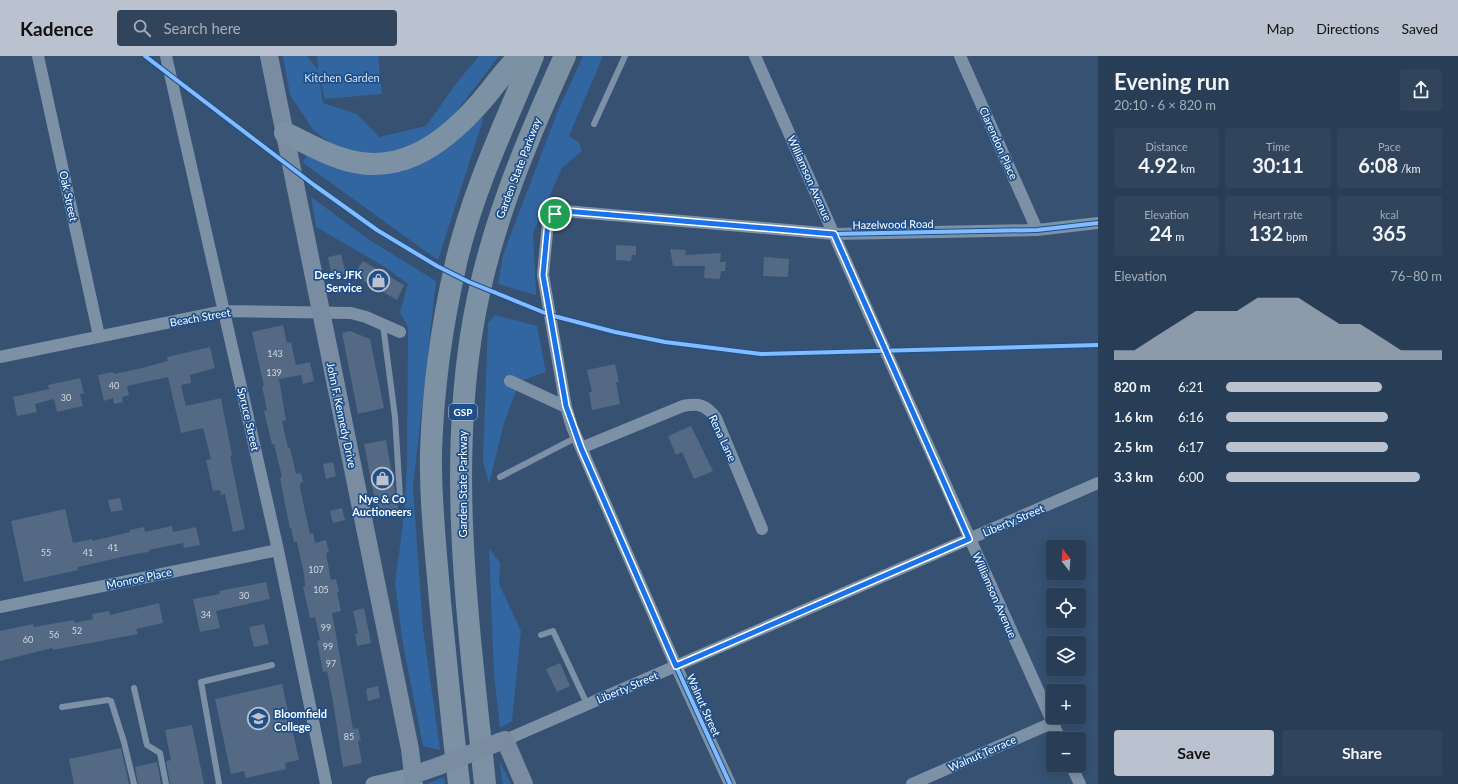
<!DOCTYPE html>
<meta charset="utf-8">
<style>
body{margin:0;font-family:Lato,sans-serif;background:#30445c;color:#f1f3f6;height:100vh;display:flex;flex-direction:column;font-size:15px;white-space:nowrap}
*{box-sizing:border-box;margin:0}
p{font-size:13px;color:#a5aeb9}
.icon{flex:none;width:22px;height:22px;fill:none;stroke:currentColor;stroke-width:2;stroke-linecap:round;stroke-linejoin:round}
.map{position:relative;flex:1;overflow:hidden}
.sheet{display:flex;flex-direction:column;background:#283d56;width:360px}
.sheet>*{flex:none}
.needle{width:26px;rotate:343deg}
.tools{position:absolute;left:1046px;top:484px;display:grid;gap:8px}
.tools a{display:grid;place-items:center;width:40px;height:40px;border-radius:4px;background:#283d56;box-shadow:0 2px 10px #0003,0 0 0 1px #44566c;font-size:20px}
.pin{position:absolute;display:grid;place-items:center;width:34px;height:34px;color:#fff;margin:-17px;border:2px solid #fff;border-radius:50%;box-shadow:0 1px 4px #0007}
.round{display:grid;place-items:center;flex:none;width:42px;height:42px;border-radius:4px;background:#30445c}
.summary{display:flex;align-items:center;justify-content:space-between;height:68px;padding:0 16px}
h1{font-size:22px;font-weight:700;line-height:30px}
.metrics{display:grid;grid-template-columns:repeat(3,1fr);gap:6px;height:68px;padding:4px 16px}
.metrics div{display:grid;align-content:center;border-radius:4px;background:#30445c;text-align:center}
.metrics b{font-size:20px;font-weight:700}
.metrics small{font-size:11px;font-weight:400}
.metrics p{font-size:11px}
.chart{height:112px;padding:8px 16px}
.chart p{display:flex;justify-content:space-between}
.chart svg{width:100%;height:72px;margin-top:4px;fill:#b9c2ce;opacity:.7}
.primary-button{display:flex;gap:8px;margin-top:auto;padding:8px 16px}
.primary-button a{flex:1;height:46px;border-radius:4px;background:#b9c2ce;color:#111;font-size:16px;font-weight:700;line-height:46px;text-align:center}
.primary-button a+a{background:#30445c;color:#f1f3f6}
ul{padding:0 16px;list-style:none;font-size:13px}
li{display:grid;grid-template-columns:64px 48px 1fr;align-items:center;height:30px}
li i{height:10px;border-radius:5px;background:#b9c2ce}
header{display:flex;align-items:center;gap:24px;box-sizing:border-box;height:56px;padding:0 20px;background:#b9c2ce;color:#111}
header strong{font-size:19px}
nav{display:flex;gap:22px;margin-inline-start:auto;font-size:14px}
.search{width:280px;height:36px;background:#30445c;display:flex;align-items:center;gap:10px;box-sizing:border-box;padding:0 14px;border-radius:4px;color:#a5aeb9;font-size:15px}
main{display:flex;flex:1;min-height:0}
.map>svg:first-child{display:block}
.green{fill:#3266a0}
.building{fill:#546983}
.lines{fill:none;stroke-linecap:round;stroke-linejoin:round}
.service{stroke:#7d91a6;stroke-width:6}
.minor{stroke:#7d91a6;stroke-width:12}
.tertiary{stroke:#7d91a6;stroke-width:15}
.secondary{stroke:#798ca2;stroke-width:18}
.motorway{stroke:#7d91a5;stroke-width:22}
.secondary-bridge{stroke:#798ca2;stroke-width:18}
.cycleway-casing{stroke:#1e4f8a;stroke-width:6}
.cycleway{stroke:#80bcff;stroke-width:4}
.route-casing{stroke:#fff;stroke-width:8}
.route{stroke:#1a73e8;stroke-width:5}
.labels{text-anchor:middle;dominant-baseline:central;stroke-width:3.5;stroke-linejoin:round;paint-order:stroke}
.number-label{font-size:9px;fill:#d4dae0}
.shield{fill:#1e4f8a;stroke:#bccadc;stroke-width:1}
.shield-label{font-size:10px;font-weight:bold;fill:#fff}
.park-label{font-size:11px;fill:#cee2f8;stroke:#1e4f8a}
.street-label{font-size:11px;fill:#fff;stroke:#1e4f8a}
.poi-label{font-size:11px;font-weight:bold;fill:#fff;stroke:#1e4f8a;text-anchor:end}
</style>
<header>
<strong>Kadence</strong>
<div class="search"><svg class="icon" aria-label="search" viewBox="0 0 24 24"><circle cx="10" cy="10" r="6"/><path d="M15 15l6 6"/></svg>Search here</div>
<nav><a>Map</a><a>Directions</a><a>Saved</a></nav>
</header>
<main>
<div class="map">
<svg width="1098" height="728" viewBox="0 0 1098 728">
<rect width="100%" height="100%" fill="#365172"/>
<!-- green -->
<path class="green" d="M 283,0 L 307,0 L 318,14 L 317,0 L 378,0 L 382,38 L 325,43 L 318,15 L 323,47 L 357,58 L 379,81 L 426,70 L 458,25 L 479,0 L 499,0 L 453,60 L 414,92 L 380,101 L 345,97 L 314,75 L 290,39 Z
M 583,0 L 603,0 L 569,80 L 579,87 L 582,95 L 562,112 L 533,177 L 536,239 L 498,228 L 503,199 L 557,57 Z
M 480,54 L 483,64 L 438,204 L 303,107 L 308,95 L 387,115 Z
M 311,141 L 368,183 L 436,225 L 413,431 L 423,573 L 440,694 L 423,690 L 402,583 L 395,527 L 404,459 L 407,410 L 408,271 L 400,256 L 408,228 L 385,211 L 316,171 Z
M 495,259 L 537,270 L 546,316 L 520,325 L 504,367 L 489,428 L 483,405 L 488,267 Z
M 489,492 L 500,507 L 499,528 L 521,575 L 512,665 L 500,672 L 494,619 Z
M 499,704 L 511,728 L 503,728 Z
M 444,721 L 445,728 L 427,728 Z"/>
<!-- building -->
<path class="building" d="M 616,189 L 636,190 L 636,199 L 632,199 L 631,205 L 616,204 Z
M 670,193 L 686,194 L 685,199 L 721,197 L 720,206 L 726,206 L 725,215 L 721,215 L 720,223 L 704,222 L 705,210 L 673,210 Z
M 341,198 L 346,218 L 332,220 L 328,201 Z
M 764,201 L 789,203 L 788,221 L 763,220 Z
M 363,205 L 404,229 L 397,244 L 353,219 Z
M 283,269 L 287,287 L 291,286 L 296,309 L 310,306 L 314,325 L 303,328 L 301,319 L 279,323 L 286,364 L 282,365 L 288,392 L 290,392 L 296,418 L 301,417 L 303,426 L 300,427 L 300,432 L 309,474 L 310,478 L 313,477 L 315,487 L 326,484 L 329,496 L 326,497 L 331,524 L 336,523 L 339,536 L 337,536 L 341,555 L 332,557 L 353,673 L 358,672 L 361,684 L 358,685 L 362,707 L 343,711 L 333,646 L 327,615 L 323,616 L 317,585 L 320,584 L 315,561 L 310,562 L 303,531 L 305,530 L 304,518 L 297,486 L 294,486 L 291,472 L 290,473 L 280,422 L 282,421 L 274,388 L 272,388 L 264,355 L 267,354 L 262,330 L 264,330 L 252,276 Z
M 350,275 L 370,283 L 384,352 L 358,358 L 342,277 Z
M 210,291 L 215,312 L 190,319 L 191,327 L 181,329 L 186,350 L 221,342 L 232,399 L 230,400 L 245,473 L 233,476 L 225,438 L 221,439 L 220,434 L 213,435 L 206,404 L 211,403 L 203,372 L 181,377 L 168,321 L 127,330 L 129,339 L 122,341 L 123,346 L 114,348 L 113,342 L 104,345 L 98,319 L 113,316 L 114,318 L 138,313 L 168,305 L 167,301 Z
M 615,308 L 619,326 L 616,326 L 620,348 L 592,354 L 589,336 L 592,336 L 587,314 Z
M 80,322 L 84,338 L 80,338 L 83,350 L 57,356 L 54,343 L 35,348 L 37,356 L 17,360 L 13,341 L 49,333 L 48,329 Z
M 691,370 L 713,415 L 694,423 L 682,396 L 676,399 L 668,380 Z
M 386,384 L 399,457 L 378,461 L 364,388 Z
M 333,406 L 336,420 L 326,423 L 323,408 Z
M 120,442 L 123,454 L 111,456 L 108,444 Z
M 342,452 L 345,464 L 333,467 L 330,455 Z
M 65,453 L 73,487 L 92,483 L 93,485 L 130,476 L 130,474 L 144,471 L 145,476 L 172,470 L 173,476 L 196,471 L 200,489 L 184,492 L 183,487 L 149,494 L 149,496 L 135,498 L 78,511 L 78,514 L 24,526 L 11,465 Z
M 266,526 L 270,543 L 216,555 L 220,572 L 200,576 L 193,543 L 220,538 L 219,535 Z
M 159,547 L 163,567 L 136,573 L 138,578 L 53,594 L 52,592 L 0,605 L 0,575 L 33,568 L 34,571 L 74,564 L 75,567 L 93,563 L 92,558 L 109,555 L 110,559 Z
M 364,552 L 371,587 L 357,590 L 355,578 L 358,577 L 353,555 Z
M 264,568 L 269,588 L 254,591 L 249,571 Z
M 560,607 L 570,630 L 557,636 L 546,613 Z
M 282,628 L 299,704 L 285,707 L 286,713 L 246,722 L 244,715 L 231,718 L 215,643 Z
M 378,630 L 380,642 L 368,645 L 366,633 Z
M 192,669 L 204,728 L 170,728 L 166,705 L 171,704 L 165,674 Z
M 121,692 L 129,728 L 74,728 L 69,703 Z
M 157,706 L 161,728 L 138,728 L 135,711 Z"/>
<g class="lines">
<!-- service -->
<path class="service" d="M 594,68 L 625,0
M 383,269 L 395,361 L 400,441
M 500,421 L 577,381
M 541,579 L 553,575 L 587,648
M 134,632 L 147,689 L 160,697 L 166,728
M 62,651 L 108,644 L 111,645 L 124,686 L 134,728
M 219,728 L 201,626 L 272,609"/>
<!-- minor -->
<path class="minor" d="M 38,0 L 99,280
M 166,0 L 278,494 L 326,728
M 755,0 L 881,285 L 1060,683
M 960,0 L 1037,174
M 0,301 L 224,255 L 351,257 L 366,261 L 400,276
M 510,325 L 566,351
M 581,392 L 683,350 C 699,347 706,349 716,362 L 762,473
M 0,551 L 278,494
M 505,684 L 1098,427
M 1071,709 L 1080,728
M 730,728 L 676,610 L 572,371 L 566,351 L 543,219 L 548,166 L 555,158 L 565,155 L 834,178 L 1037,174 L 1098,167
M 912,728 L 1052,667"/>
<!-- tertiary -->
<path class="tertiary" d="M 373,728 L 413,719"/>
<!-- secondary -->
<path class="secondary" d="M 269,0 L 410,693 L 414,728
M 499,686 L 505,684 L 524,728
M 413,719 L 439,710"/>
<!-- motorway -->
<path class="motorway" d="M 285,77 C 303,85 321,96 340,102 C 397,122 442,89 478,49 C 493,33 504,14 520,0
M 459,728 C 452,667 446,606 440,545 C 436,496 430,445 431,396 C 433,333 442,268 456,207 C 473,134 505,68 533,0
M 485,728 C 470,579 448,429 471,280 C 486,181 524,90 565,0"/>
<!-- secondary-bridge -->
<path class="secondary-bridge" d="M 439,710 L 499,686"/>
<defs>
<path id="cycleway" d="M 145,0 L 314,129 L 377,174 L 437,210 L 469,226 L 550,259 L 615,276 L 665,286 L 761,298 L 1098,289
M 730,728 L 676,610 L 572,371 L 566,351 L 543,219 L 548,166 L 555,158 L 565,155 L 834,178 L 1037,174 L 1098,167"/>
</defs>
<!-- cycleway casing -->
<use href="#cycleway" class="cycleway-casing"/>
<!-- cycleway -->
<use href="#cycleway" class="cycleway"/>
</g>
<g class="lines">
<defs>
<path id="route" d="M 565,155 L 834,178 L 969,483 L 676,610 L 581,392 L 566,350 L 543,219 L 548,166 L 555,158 Z"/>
</defs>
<!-- route casing -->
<use href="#route" class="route-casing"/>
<!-- route -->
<use href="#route" class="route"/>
</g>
<!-- icons -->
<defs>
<symbol id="shop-ring" viewBox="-11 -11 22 22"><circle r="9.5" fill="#1e4f8a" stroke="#b9c2ce" stroke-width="1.5"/><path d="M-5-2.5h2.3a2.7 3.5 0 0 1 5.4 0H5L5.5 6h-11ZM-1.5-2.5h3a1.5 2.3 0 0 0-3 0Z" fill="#b9c2ce"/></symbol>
<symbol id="university-ring" viewBox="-11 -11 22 22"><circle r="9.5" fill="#1e4f8a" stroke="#b9c2ce" stroke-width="1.5"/><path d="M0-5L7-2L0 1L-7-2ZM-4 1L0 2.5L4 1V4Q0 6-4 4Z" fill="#b9c2ce"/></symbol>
</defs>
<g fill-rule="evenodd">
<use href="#shop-ring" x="366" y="212" width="25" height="25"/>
<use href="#shop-ring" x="370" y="410" width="25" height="25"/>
<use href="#university-ring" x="246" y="650" width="25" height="25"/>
</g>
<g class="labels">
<!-- number labels -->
<g class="number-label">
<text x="275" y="297">143</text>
<text x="274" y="316">139</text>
<text x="114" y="329">40</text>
<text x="66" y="341">30</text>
<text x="113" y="491">41</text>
<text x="46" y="496">55</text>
<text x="88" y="496">41</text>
<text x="316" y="513">107</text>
<text x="321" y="533">105</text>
<text x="244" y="539">30</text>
<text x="206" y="558">34</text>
<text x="326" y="571">99</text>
<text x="77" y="574">52</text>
<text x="54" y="578">56</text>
<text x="28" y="583">60</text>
<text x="328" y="590">99</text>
<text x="331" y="607">97</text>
<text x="349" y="680">85</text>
</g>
<!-- shield labels -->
<rect class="shield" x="449" y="348" width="28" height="16" rx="3"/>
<g class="shield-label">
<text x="463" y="356">GSP</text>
</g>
<!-- park labels -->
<g class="park-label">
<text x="342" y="21">Kitchen Garden</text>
</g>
<!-- street labels -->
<g class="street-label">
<text transform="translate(999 87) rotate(66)">Clarendon Place</text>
<text transform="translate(518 112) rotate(-69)">Garden State Parkway</text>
<text transform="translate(810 122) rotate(66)">Williamson Avenue</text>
<text transform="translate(69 140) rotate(78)">Oak Street</text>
<text transform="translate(893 168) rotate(-1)">Hazelwood Road</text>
<text transform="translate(200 261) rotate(-10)">Beach Street</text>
<text transform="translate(342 359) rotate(78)">John F. Kennedy Drive</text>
<text transform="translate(249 363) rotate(77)">Spruce Street</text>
<text transform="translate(723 382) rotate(65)">Rena Lane</text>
<text transform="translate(462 428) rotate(-90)">Garden State Parkway</text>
<text transform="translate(1013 464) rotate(-23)">Liberty Street</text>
<text transform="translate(139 522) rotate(-12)">Monroe Place</text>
<text transform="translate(995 539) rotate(66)">Williamson Avenue</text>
<text transform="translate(627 631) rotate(-23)">Liberty Street</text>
<text transform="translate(704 649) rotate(66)">Walnut Street</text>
<text transform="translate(982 697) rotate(-24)">Walnut Terrace</text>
</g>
<!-- poi labels -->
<g class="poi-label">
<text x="362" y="218">Dee's JFK<tspan x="362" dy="13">Service</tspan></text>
<text x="382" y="442" text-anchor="middle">Nye &amp; Co<tspan x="382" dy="13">Auctioneers</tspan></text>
<text x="274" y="657" text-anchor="start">Bloomfield<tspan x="274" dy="13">College</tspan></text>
</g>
</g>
</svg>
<div class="tools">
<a><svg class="needle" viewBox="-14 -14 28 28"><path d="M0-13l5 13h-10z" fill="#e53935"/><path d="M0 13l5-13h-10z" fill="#a5aeb9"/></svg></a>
<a><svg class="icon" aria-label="locate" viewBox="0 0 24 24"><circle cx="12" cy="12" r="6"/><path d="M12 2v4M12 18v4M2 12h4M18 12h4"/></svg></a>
<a><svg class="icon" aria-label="layers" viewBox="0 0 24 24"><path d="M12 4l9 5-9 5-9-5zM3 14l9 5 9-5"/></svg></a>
<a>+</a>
<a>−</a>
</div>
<div class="pin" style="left:555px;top:158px;background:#1e9e55"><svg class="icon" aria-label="arrive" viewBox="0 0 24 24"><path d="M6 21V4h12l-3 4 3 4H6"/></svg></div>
</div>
<section class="sheet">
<div class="summary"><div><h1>Evening run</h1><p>20:10 · 6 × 820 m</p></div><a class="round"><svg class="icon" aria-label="share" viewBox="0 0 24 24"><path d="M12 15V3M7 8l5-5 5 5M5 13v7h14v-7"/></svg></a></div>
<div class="metrics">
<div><p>Distance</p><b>4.92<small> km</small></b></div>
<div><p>Time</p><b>30:11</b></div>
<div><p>Pace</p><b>6:08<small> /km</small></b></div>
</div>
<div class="metrics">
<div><p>Elevation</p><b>24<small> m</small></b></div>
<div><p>Heart rate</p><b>132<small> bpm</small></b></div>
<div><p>kcal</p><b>365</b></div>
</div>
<div class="chart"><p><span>Elevation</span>76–80 m</p>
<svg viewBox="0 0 160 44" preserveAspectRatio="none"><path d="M0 44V38L10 38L20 30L30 22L40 14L50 14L60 14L70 6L80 6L90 6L100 14L110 22L120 22L130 30L140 38L150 38L160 38V44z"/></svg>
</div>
<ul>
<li><b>820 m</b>6:21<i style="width:72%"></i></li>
<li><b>1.6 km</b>6:16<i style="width:75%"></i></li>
<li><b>2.5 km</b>6:17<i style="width:75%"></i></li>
<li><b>3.3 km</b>6:00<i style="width:90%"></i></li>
</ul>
<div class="primary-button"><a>Save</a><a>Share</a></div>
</section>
</main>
